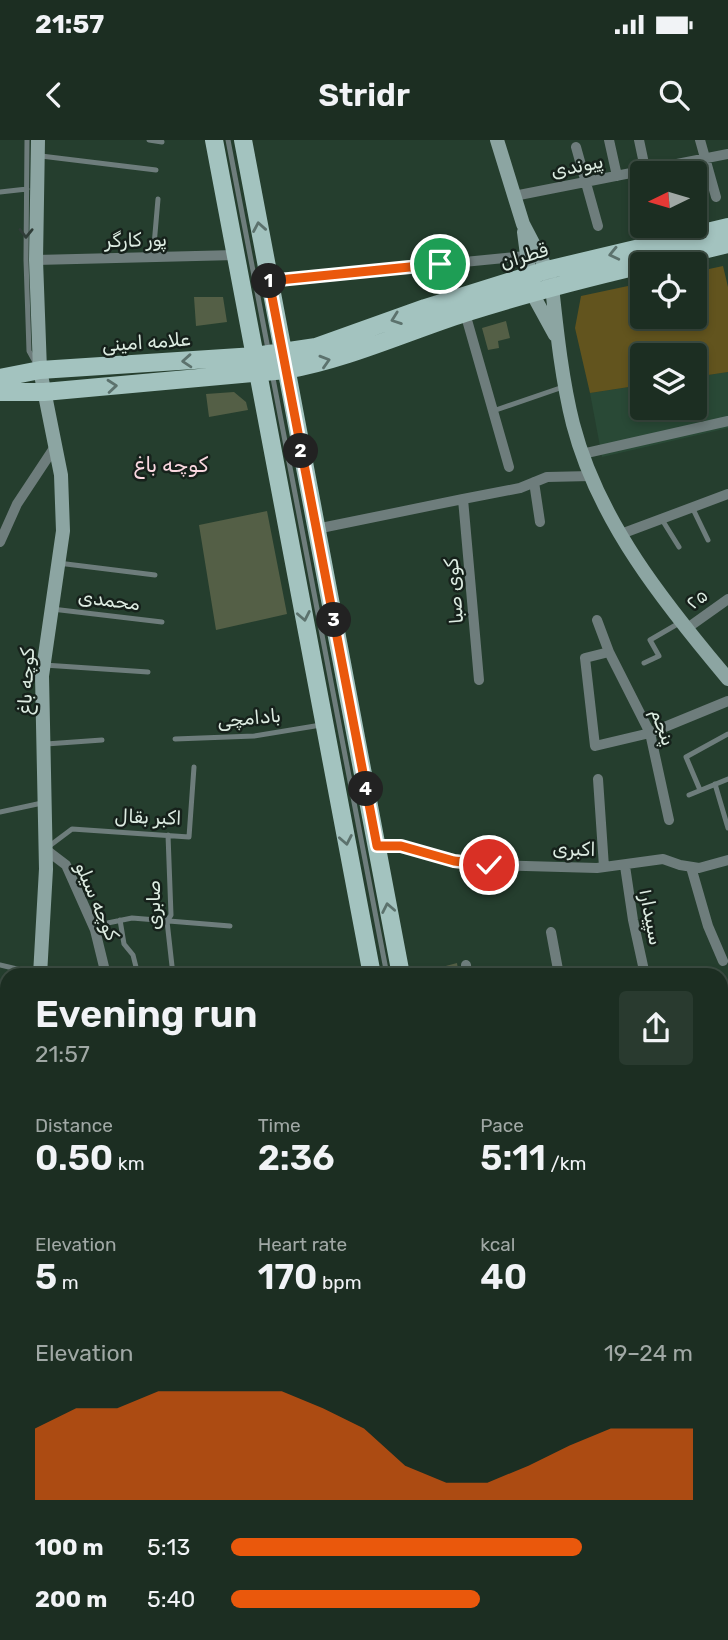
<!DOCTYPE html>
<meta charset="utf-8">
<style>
body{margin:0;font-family:Rubik,"Noto Sans Arabic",sans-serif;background:#293a2f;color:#f1f3f6;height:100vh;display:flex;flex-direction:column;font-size:26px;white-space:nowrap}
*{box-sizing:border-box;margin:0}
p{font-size:23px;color:#a0a8a5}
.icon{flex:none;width:38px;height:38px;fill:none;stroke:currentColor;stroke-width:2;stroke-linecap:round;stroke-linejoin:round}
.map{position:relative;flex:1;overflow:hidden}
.side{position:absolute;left:0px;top:828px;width:728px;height:674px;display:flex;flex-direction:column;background:#1c2e22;border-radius:21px 21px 0 0;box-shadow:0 4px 10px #0003,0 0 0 2px #3a4a40}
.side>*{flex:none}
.needle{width:46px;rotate:265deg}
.controls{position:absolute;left:630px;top:21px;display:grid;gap:14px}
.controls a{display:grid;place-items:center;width:77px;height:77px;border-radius:7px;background:#1c2e22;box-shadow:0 4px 10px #0003,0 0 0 2px #3a4a40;font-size:35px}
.pin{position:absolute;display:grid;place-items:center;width:60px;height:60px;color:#fff;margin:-30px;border:4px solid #fff;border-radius:50%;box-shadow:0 2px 7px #0007}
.km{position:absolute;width:35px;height:35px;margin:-18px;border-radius:50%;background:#222;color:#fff;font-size:19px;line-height:35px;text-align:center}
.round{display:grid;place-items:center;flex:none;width:74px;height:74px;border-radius:7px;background:#293a2f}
.summary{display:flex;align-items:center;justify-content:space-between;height:119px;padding:0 35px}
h1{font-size:38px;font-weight:600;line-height:52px}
.stats{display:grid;grid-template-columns:repeat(3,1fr);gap:10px;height:119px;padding:7px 35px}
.stats div{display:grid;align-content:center}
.stats b{font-size:35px;font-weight:600}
.stats small{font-size:19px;font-weight:400}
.stats p{font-size:19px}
.chart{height:196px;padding:14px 35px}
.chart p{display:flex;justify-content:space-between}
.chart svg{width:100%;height:126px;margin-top:7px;fill:#ea580c;opacity:.7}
ul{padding:0 35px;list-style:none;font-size:23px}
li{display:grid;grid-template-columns:112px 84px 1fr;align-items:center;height:52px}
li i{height:18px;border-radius:9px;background:#ea580c}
.status{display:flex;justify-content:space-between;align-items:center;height:49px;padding:0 35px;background:#1c2e22;direction:ltr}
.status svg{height:19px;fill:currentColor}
header{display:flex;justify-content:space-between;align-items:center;height:91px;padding:0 35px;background:#1c2e22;font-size:32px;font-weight:600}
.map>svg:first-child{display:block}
.built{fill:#294936}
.green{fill:#62541e}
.building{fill:#545f46}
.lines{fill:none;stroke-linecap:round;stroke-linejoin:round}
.service{stroke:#6e7d7c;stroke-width:5}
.minor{stroke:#6e7d7c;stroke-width:10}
.tertiary{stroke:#6e7d7c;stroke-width:14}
.secondary{stroke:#8ca5a2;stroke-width:14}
.primary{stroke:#a3c3bf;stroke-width:18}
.oneway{stroke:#5c726d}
.oneway2{stroke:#303d38}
.route-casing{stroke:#fff;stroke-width:14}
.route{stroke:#ea580c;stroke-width:9}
.labels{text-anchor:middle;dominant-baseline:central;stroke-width:5;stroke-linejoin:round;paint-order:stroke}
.street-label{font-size:19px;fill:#ddece2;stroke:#16211b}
.neighbourhood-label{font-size:21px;fill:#fad8e0;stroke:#16211b}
</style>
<div class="status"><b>21:57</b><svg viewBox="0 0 49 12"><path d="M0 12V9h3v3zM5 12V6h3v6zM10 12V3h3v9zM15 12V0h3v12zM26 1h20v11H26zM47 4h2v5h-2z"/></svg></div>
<header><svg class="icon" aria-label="back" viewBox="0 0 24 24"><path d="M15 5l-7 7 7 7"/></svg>Stridr<svg class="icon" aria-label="search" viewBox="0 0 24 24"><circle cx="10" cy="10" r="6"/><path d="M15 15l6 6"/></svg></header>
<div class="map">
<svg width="728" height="1500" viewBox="0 0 728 1500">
<rect width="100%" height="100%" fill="#253e2e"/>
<!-- built -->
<path class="built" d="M 728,232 L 728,288 L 602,317 L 590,253 L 642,245 L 642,268 L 695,268 L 695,237 Z
M 727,1402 L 728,1500 L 551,1500 L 550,1495 L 721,1494 L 721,1404 Z
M 7,1485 L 7,1494 L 91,1495 L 92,1500 L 0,1500 L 0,1486 Z
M 315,1494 L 316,1500 L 202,1500 L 200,1495 Z"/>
<!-- green -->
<path class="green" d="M 723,126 L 728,147 L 728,232 L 695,237 L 695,215 L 642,215 L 642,245 L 590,253 L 575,188 L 581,156 L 642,143 L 642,177 L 695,177 L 695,132 Z"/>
<!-- building -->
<path class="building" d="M 194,157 L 223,157 L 227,182 L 196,186 Z
M 506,181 L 510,198 L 498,201 L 499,208 L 488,210 L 482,188 Z
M 234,252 L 246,262 L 248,270 L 209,277 L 206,254 Z
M 267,371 L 287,474 L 216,490 L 199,385 Z
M 457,823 L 459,835 L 424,835 L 423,832 Z"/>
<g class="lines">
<!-- service -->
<path class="service" d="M 27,0 L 26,120 L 29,211 L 35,222
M 149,0 L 162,2
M 228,0 L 268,209
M 41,16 L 156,30
M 0,52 L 27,49
M 153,117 L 158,59
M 272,233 L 387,835
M 493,271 L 563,247
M 692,367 L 708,400
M 661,378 L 679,407
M 58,423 L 155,435
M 52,469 L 162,482
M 644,523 L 659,516 L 650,500 L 681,482
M 44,525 L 148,532
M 175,599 L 254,596 L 321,585
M 46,604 L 102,600
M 715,644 L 728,688
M 700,650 L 686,617 L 728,594
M 689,655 L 728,639
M 0,672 L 42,663
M 168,695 L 171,775 L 167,781 L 173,835
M 48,707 L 72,689 L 189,697 L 194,627
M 120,780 L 124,804 L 133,815 L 138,835
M 93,786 L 132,778 L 230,786
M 0,825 L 38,834
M 0,1155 L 7,1154
M 0,1203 L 7,1202
M 0,1320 L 7,1318
M 161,1494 L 162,1500
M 323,1494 L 325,1500
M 512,1494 L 513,1500"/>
<!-- minor -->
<path class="minor" d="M 609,0 L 617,36
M 639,0 L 646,33
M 700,0 L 716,57
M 576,7 L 598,86
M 514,56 L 728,14
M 36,120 L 236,115
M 269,141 L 526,116
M 465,173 L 509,327
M 582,314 L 728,281
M 534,342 L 540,382
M 316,389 L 463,359
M 621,394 L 728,354
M 0,402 L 17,364 L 56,305
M 597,480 L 609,512 L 650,593 L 669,680
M 686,489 L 728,459
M 609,512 L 585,518 L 595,606 L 650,593 L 728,561
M 479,540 L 463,359 L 520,348 L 547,337 L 591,336
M 598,639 L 604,727
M 377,706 L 401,706 L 454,721 L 489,725 L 597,728 L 663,719 L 680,725 L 699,728 L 728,720
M 45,709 L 66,725 L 95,790 L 106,835
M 625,726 L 633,780 L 645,835
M 691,727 L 708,786 L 723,821
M 551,792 L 559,835
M 466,825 L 467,835
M 721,969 L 728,965
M 721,983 L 728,1001
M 721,1106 L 728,1104
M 721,1226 L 728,1252
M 721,1424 L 724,1425 L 728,1438
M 591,1494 L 592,1500"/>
<!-- tertiary -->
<path class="tertiary" d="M 0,1474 L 7,1472"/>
<!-- secondary -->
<path class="secondary" d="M 38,0 L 36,120 L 40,230 L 61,335 L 63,391 L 42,536 L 46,729 L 40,835
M 497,0 L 523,84 L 547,130 L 552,147 C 557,193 562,240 573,284 C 598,381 665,464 728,539
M 524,92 L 532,153 L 555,195
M 0,1134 L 7,1089"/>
<!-- primary -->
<path class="primary" d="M 214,0 L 372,835
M 243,0 L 401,835
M 645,124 L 728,104
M 0,238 L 40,230 L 255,216 L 316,207 L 425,168 L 547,130 L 728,87
M 0,252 L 44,252 L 286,230 C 348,219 406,192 465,173 C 524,154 583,139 642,125
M 501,1494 L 502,1500
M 526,1494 L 527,1500"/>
</g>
<!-- one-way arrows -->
<defs><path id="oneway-chevron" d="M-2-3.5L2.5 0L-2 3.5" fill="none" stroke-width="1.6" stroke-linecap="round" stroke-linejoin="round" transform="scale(1.75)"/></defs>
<g class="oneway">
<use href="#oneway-chevron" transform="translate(259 87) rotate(-100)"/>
<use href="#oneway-chevron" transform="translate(614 114) rotate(167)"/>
<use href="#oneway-chevron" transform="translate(396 179) rotate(160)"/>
<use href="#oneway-chevron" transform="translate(187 221) rotate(176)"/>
<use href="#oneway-chevron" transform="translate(325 221) rotate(-17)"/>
<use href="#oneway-chevron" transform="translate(112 246) rotate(-5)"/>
<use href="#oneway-chevron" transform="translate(304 476) rotate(79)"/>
<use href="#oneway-chevron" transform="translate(346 700) rotate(79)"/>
<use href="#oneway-chevron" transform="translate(388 768) rotate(-101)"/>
</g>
<use class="oneway2" href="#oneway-chevron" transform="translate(26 93) rotate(91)"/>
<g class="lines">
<defs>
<path id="route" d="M 440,124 L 269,141 L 377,706 L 401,706 L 454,721 L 489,725"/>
</defs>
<!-- route casing -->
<use href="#route" class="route-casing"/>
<!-- route -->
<use href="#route" class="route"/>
</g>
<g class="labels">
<!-- street labels -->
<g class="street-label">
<text transform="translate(577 26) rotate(-11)">پیوندی</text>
<text transform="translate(136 100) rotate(-1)">پور کارگر</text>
<text transform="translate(524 116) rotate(-17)">قطران</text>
<text transform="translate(146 202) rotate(-4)">علامه امینی</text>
<text transform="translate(454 451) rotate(-95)">کوی صبا</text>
<text transform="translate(697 459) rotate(-35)">۲۵</text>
<text transform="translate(109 460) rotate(7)">محمدی</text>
<text transform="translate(26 541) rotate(-87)">کوچه باغ</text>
<text transform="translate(249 578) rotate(-5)">بادامچی</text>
<text transform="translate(663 587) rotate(70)">پنجم</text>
<text transform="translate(148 677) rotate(2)">اکبر بقال</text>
<text transform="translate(574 709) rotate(1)">اکبری</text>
<text transform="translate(97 761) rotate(67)">کوچه سیلو</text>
<text transform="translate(153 765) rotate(-90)">صابری</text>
<text transform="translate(651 777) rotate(79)">سپیدار۱</text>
</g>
<!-- neighbourhood labels -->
<g class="neighbourhood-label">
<text x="171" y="324">کوچه باغ</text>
</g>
</g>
</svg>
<div class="controls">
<a><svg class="needle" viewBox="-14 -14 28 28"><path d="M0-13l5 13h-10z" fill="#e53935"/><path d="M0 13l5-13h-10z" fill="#a0a8a5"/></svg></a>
<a><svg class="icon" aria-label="locate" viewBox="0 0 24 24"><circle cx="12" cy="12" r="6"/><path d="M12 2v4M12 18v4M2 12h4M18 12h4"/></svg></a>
<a><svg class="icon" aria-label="layers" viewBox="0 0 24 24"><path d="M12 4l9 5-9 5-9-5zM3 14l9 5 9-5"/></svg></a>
</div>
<div class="pin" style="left:440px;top:124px;background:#1e9e55"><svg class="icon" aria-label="arrive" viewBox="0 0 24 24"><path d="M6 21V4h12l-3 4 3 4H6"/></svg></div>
<div class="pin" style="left:489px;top:725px;background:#d93025"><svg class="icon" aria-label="check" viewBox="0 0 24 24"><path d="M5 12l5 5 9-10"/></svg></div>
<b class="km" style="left:269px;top:141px">1</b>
<b class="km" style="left:301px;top:311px">2</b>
<b class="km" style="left:334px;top:480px">3</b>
<b class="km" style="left:366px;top:649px">4</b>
<section class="side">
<div class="summary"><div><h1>Evening run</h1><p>21:57</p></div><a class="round"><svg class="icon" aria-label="share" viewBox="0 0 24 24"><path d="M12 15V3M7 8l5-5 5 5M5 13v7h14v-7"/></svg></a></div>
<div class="stats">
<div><p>Distance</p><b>0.50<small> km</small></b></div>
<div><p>Time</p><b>2:36</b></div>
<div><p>Pace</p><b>5:11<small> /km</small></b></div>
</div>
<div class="stats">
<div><p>Elevation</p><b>5<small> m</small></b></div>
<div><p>Heart rate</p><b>170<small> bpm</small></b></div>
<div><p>kcal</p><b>40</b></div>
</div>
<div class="chart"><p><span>Elevation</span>19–24 m</p>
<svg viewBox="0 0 160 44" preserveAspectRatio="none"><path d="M0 44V19L10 12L20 12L30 6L40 6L50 6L60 6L70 12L80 19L90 32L100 38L110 38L120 32L130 25L140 19L150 19L160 19V44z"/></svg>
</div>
<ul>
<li><b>100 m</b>5:13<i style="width:76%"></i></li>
<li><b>200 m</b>5:40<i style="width:54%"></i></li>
</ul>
</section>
</div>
